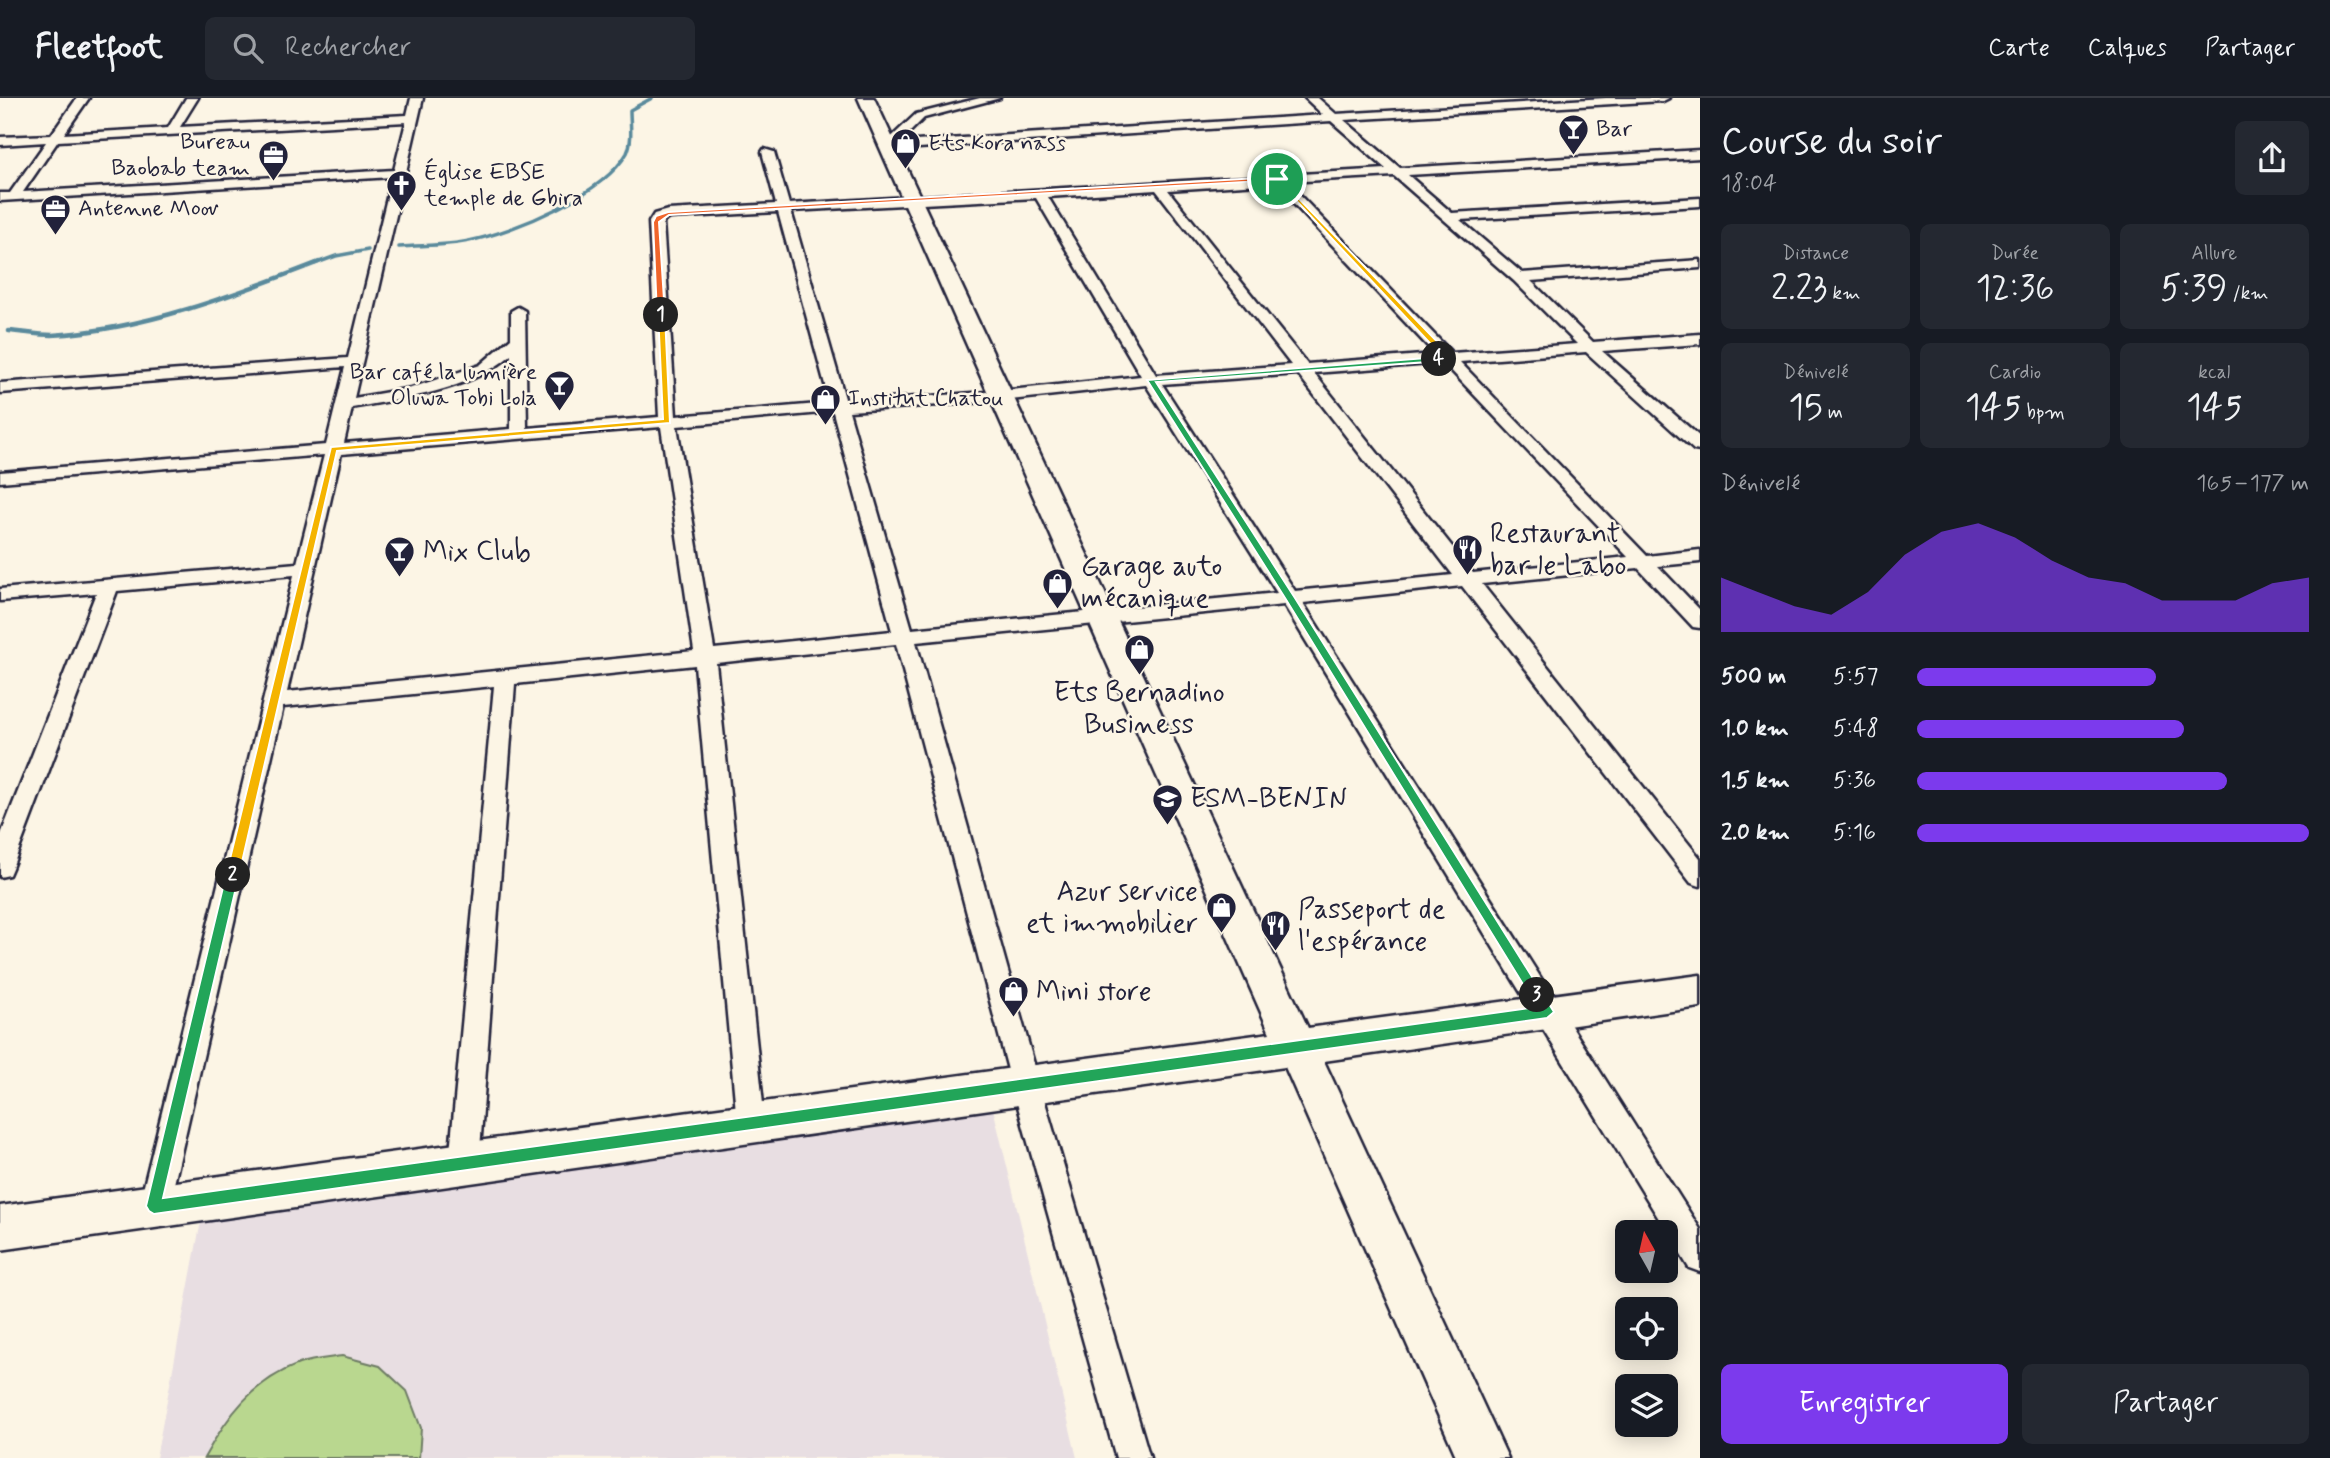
<!DOCTYPE html>
<html lang="fr">
<meta charset="utf-8">
<style>
body{margin:0;font-family:Mynerve,sans-serif;background:#242831;color:#f1f3f6;height:100vh;display:flex;flex-direction:column;font-size:26px;white-space:nowrap}
*{box-sizing:border-box;margin:0}
p{font-size:23px;color:#9ea1a6}
.icon{flex:none;width:38px;height:38px;fill:none;stroke:currentColor;stroke-width:2;stroke-linecap:round;stroke-linejoin:round}
.map{position:relative;flex:1;overflow:hidden}
.sheet{display:flex;flex-direction:column;background:#171b24;width:630px}
.sheet>*{flex:none}
.needle{width:46px;rotate:352deg}
.controls{position:absolute;left:1615px;top:1122px;display:grid;gap:14px}
.controls a{display:grid;place-items:center;width:63px;height:63px;border-radius:10px;background:#171b24;box-shadow:0 4px 18px #0003;font-size:35px}
.pin{position:absolute;display:grid;place-items:center;width:60px;height:60px;color:#fff;margin:-30px;border:4px solid #fff;border-radius:50%;box-shadow:0 2px 7px #0007}
.km{position:absolute;width:35px;height:35px;margin:-18px;border-radius:50%;background:#222;color:#fff;font-size:19px;line-height:35px;text-align:center}
.round{display:grid;place-items:center;flex:none;width:74px;height:74px;border-radius:10px;background:#242831}
.summary{display:flex;align-items:center;justify-content:space-between;height:119px;padding:0 21px}
h1{font-size:38px;font-weight:600;line-height:52px}
.metrics{display:grid;grid-template-columns:repeat(3,1fr);gap:10px;height:119px;padding:7px 21px}
.metrics div{display:grid;align-content:center;border-radius:10px;background:#242831;text-align:center}
.metrics b{font-size:35px;font-weight:600}
.metrics small{font-size:19px;font-weight:400}
.metrics p{font-size:19px}
.chart{height:196px;padding:14px 21px}
.chart p{display:flex;justify-content:space-between}
.chart svg{width:100%;height:126px;margin-top:7px;fill:#7c3aed;opacity:.7}
.action{display:flex;gap:14px;margin-top:auto;padding:14px 21px}
.action a{flex:1;height:80px;border-radius:10px;background:#7c3aed;color:#fff;font-size:28px;font-weight:600;line-height:80px;text-align:center}
.action a+a{background:#242831;color:#f1f3f6}
ul{padding:0 21px;list-style:none;font-size:23px}
li{display:grid;grid-template-columns:112px 84px 1fr;align-items:center;height:52px}
li i{height:18px;border-radius:9px;background:#7c3aed}
header{display:flex;align-items:center;gap:42px;box-sizing:border-box;height:98px;padding:0 35px;background:#171b24;border-bottom:2px solid #363941}
header strong{font-size:33px}
nav{display:flex;gap:38px;margin-inline-start:auto;font-size:24px}
.search{width:490px;height:63px;background:#242831;display:flex;align-items:center;gap:18px;box-sizing:border-box;padding:0 24px;border-radius:10px;color:#9ea1a6;font-size:26px}
main{display:flex;flex:1;min-height:0}
.map>svg:first-child{display:block}
.built{fill:#e8dee2}
.green{fill:#b9d78f;stroke:#6e7c65;stroke-width:2}
.lines{fill:none;stroke-linecap:round;stroke-linejoin:round}
.stream-far1{stroke:#5a8a9c;stroke-width:3.5}
.stream{stroke:#5a8a9c;stroke-width:4.5}
.street-casing{stroke:#22223b;stroke-width:5}
.secondary-casing{stroke:#22223b;stroke-width:5}
.street{fill:#fcf5e5;fill-rule:evenodd}
.secondary{fill:#fcf5e5;fill-rule:evenodd}
.split-1{fill:#f0652b;stroke:#fff;stroke-width:2}
.split-2{fill:#f5b400;stroke:#fff;stroke-width:2}
.split-3{fill:#22a559;stroke:#fff;stroke-width:2}
.split-4{fill:#22a559;stroke:#fff;stroke-width:2}
.split-5{fill:#f5b400;stroke:#fff;stroke-width:2}
.labels{text-anchor:middle;dominant-baseline:central;stroke-width:5;stroke-linejoin:round;paint-order:stroke}
.far-poi-label{font-size:23px;fill:#22223b;stroke:#fcf5e5;text-anchor:start}
.poi-label{font-size:28px;fill:#22223b;stroke:#fcf5e5;text-anchor:start}
</style>
<header>
<strong>Fleetfoot</strong>
<div class="search"><svg class="icon" aria-label="search" viewBox="0 0 24 24"><circle cx="10" cy="10" r="6"/><path d="M15 15l6 6"/></svg>Rechercher</div>
<nav><a>Carte</a><a>Calques</a><a>Partager</a></nav>
</header>
<main>
<div class="map">
<svg width="1700" height="1360" viewBox="0 0 1700 1360">
<rect width="100%" height="100%" fill="#fcf5e5"/>
<filter id="ink" filterUnits="userSpaceOnUse"><feTurbulence type="fractalNoise" baseFrequency=".0143" numOctaves="2"/><feDisplacementMap in="SourceGraphic" scale="14" xChannelSelector="R" yChannelSelector="G"/><feConvolveMatrix kernelMatrix="1 2 1 2 8 2 1 2 1" color-interpolation-filters="sRGB"/></filter>
<g filter="url(#ink)">
<!-- built -->
<path class="built" d="M 992,1006 L 1077,1360 L 156,1360 L 201,1123 Z"/>
<!-- green -->
<path class="green" d="M 342,1258 L 380,1268 L 407,1293 L 421,1330 L 419,1360 L 204,1360 C 227,1318 253,1283 299,1266 C 312,1261 329,1260 342,1258 Z"/>
<g class="lines">
<!-- stream-far1 -->
<path class="stream-far1" d="M 399,149 C 422,147 446,148 469,143 C 514,134 604,96 627,55 C 633,42 630,25 630,12 L 652,0
M 314,166 L 336,158 L 368,152"/>
<!-- stream -->
<path class="stream" d="M 9,233 C 23,234 38,237 52,237 C 143,232 234,197 319,164"/>
<defs>
<path id="street" d="M 77,0 L 89,0 L 64,36 L 168,30 L 186,0 L 198,0 L 180,29 L 407,17 L 411,0 L 423,0 L 354,300 L 411,290 L 480,267 L 511,240 L 511,213 L 518,209 L 525,213 L 527,330 L 659,319 L 649,124 L 654,116 L 668,112 L 776,106 L 762,54 L 764,51 L 774,54 L 789,106 L 1386,71 L 1331,23 L 888,52 L 882,48 L 916,16 L 980,0 L 1000,0 L 924,20 L 900,44 L 1323,17 L 1305,0 L 1318,0 L 1336,16 L 1606,0 L 1669,0 L 1663,3 L 1344,22 L 1400,70 L 1700,52 L 1700,60 L 1408,77 L 1452,115 L 1700,100 L 1700,108 L 1460,122 L 1522,175 L 1700,162 L 1700,170 L 1531,183 L 1593,244 L 1700,236 L 1700,246 L 1602,253 L 1700,339 L 1700,353 L 1694,352 L 1586,254 L 1460,264 L 1647,458 L 1700,452 L 1700,464 L 1658,468 L 1700,512 L 1700,530 L 1693,529 L 1638,470 L 1482,486 L 1700,760 L 1700,788 L 1691,785 L 1462,488 L 1303,505 L 1700,1131 L 1700,1174 L 1689,1170 L 1284,507 L 916,544 L 1040,987 L 1150,1360 L 1116,1360 L 1012,987 L 896,546 L 716,565 L 765,1025 L 761,1034 L 751,1038 L 741,1034 L 737,1025 L 695,567 L 515,586 L 479,1065 L 474,1075 L 464,1079 L 454,1075 L 449,1065 L 494,588 L 283,609 L 169,1108 L 165,1118 L 154,1122 L 143,1118 L 139,1108 L 294,477 L 117,493 L 12,770 L 9,777 L 0,779 L 0,739 L 96,495 L 0,503 L 0,491 L 297,465 L 324,357 L 0,384 L 0,374 L 326,347 L 345,269 L 0,295 L 0,285 L 348,260 L 392,79 L 0,103 L 0,95 L 10,95 L 46,44 L 0,47 L 0,39 L 51,37 ZM 406,24 L 394,72 L 23,94 L 58,43 ZM 1394,78 L 1514,183 L 1577,246 L 1452,255 L 1287,84 ZM 1274,85 L 1435,256 L 1307,266 L 1168,92 ZM 1156,92 L 1291,267 L 1156,277 L 1048,99 ZM 1036,100 L 1141,278 L 1001,293 L 846,304 L 791,113 ZM 778,114 L 830,305 L 676,318 L 663,124 L 669,120 ZM 511,257 L 511,331 L 344,345 L 352,310 C 405,300 469,293 511,257 ZM 1444,265 L 1628,459 L 1473,475 L 1314,275 ZM 1298,276 L 1453,477 L 1295,493 L 1162,286 ZM 1146,287 L 1277,495 L 912,531 L 849,313 L 1001,303 ZM 833,314 L 892,533 L 714,551 L 677,328 ZM 661,329 L 694,553 L 287,594 L 341,356 Z"/>
<path id="secondary" d="M 858,0 L 874,0 L 1308,930 L 1700,877 L 1700,909 L 1324,963 L 1508,1360 L 1457,1360 L 1285,969 L 0,1152 L 0,1108 L 1270,935 Z"/>
</defs>
<!-- street casing -->
<use href="#street" class="street-casing"/>
<!-- secondary casing -->
<use href="#secondary" class="secondary-casing"/>
<!-- street -->
<use href="#street" class="street"/>
<!-- secondary -->
<use href="#secondary" class="secondary"/>
</g>
</g>
<!-- split-1 -->
<path class="split-1" d="M 1277,79 L 1279,82 L 669,117 L 659,124 L 665,217 L 661,219 L 657,217 L 653,124 L 656,118 L 668,114 Z"/>
<!-- split-2 -->
<path class="split-2" d="M 658,215 L 665,217 L 670,325 L 337,353 L 239,777 L 237,781 L 228,781 L 226,777 L 331,349 L 663,321 Z"/>
<!-- split-3 -->
<path class="split-3" d="M 233,772 L 239,777 L 163,1100 L 1537,909 L 1530,897 L 1537,891 L 1541,893 L 1554,914 L 1547,920 L 154,1116 L 149,1113 L 146,1108 L 226,777 Z"/>
<!-- split-4 -->
<path class="split-4" d="M 1439,259 L 1441,263 L 1156,284 L 1295,500 L 1541,893 L 1541,901 L 1532,901 L 1285,500 L 1147,282 Z"/>
<!-- split-5 -->
<path class="split-5" d="M 1275,80 L 1279,80 L 1452,259 L 1452,262 L 1436,263 L 1436,260 L 1443,259 Z"/>
<!-- icons -->
<defs>
<symbol id="bar-pin" viewBox="-11 -11 22 30"><path d="M0 17L-7.5 6A9.5 9.5 0 1 1 7.5 6Z" fill="#22223b" stroke="#fcf5e5"/><path d="M-6-5H6L.8 .8V4.5H3.5V6h-7V4.5H-.8V.8Z" fill="#fff"/></symbol>
<symbol id="shop-pin" viewBox="-11 -11 22 30"><path d="M0 17L-7.5 6A9.5 9.5 0 1 1 7.5 6Z" fill="#22223b" stroke="#fcf5e5"/><path d="M-5-2.5h2.3a2.7 3.5 0 0 1 5.4 0H5L5.5 6h-11ZM-1.5-2.5h3a1.5 2.3 0 0 0-3 0Z" fill="#fff"/></symbol>
<symbol id="office-pin" viewBox="-11 -11 22 30"><path d="M0 17L-7.5 6A9.5 9.5 0 1 1 7.5 6Z" fill="#22223b" stroke="#fcf5e5"/><path d="M-6-3h4V-5.5h4V-3h4V5H-6ZM-1-4.5V-3h2v-1.5ZM-6 0V1H6V0Z" fill="#fff"/></symbol>
<symbol id="church-pin" viewBox="-11 -11 22 30"><path d="M0 17L-7.5 6A9.5 9.5 0 1 1 7.5 6Z" fill="#22223b" stroke="#fcf5e5"/><path d="M-1.2-6h2.4v3.5h3.3v2.4h-3.3V6h-2.4V-.1h-3.3v-2.4h3.3Z" fill="#fff"/></symbol>
<symbol id="restaurant-pin" viewBox="-11 -11 22 30"><path d="M0 17L-7.5 6A9.5 9.5 0 1 1 7.5 6Z" fill="#22223b" stroke="#fcf5e5"/><path d="M-5-6h1v4h1v-4h1v4h1v-4h1v5L-1.5 .5V6h-2V.5L-5-1ZM5-6V6H3V1.5H1.5Q1.5-4 5-6Z" fill="#fff"/></symbol>
<symbol id="school-pin" viewBox="-11 -11 22 30"><path d="M0 17L-7.5 6A9.5 9.5 0 1 1 7.5 6Z" fill="#22223b" stroke="#fcf5e5"/><path d="M0-5L7-2L0 1L-7-2ZM-4 1L0 2.5L4 1V4Q0 6-4 4Z" fill="#fff"/></symbol>
</defs>
<g fill-rule="evenodd">
<use href="#bar-pin" x="1556" y="14" width="35" height="47"/>
<use href="#shop-pin" x="888" y="28" width="35" height="47"/>
<use href="#office-pin" x="256" y="40" width="35" height="47"/>
<use href="#church-pin" x="384" y="70" width="35" height="47"/>
<use href="#office-pin" x="38" y="94" width="35" height="47"/>
<use href="#bar-pin" x="542" y="270" width="35" height="47"/>
<use href="#shop-pin" x="808" y="284" width="35" height="47"/>
<use href="#restaurant-pin" x="1450" y="434" width="35" height="47"/>
<use href="#bar-pin" x="382" y="436" width="35" height="47"/>
<use href="#shop-pin" x="1040" y="468" width="35" height="47"/>
<use href="#shop-pin" x="1122" y="534" width="35" height="47"/>
<use href="#school-pin" x="1150" y="684" width="35" height="47"/>
<use href="#shop-pin" x="1204" y="792" width="35" height="47"/>
<use href="#restaurant-pin" x="1258" y="810" width="35" height="47"/>
<use href="#shop-pin" x="996" y="876" width="35" height="47"/>
</g>
<g class="labels">
<!-- far-poi labels -->
<g class="far-poi-label">
<text x="1596" y="32">Bar</text>
<text x="250" y="45" text-anchor="end">Bureau<tspan x="250" dy="26">Baobab team</tspan></text>
<text x="928" y="46">Ets Kora nass</text>
<text x="424" y="75">Église EBSE<tspan x="424" dy="26">temple de Gbira</tspan></text>
<text x="78" y="111">Antenne Moov</text>
<text x="537" y="275" text-anchor="end">Bar café la lumière<tspan x="537" dy="26">Oluwa Tobi Lola</tspan></text>
<text x="848" y="301">Institut Chatou</text>
</g>
<!-- poi labels -->
<g class="poi-label">
<text x="1490" y="436">Restaurant<tspan x="1490" dy="32">bar le Labo</tspan></text>
<text x="423" y="454">Mix Club</text>
<text x="1081" y="469">Garage auto<tspan x="1081" dy="32">mécanique</tspan></text>
<text x="1139" y="595" text-anchor="middle">Ets Bernadino<tspan x="1139" dy="32">Business</tspan></text>
<text x="1190" y="701">ESM-BENIN</text>
<text x="1198" y="794" text-anchor="end">Azur service<tspan x="1198" dy="32">et immobilier</tspan></text>
<text x="1298" y="812">Passeport de<tspan x="1298" dy="32">l'espérance</tspan></text>
<text x="1036" y="894">Mini store</text>
</g>
</g>
</svg>
<div class="controls">
<a><svg class="needle" viewBox="-14 -14 28 28"><path d="M0-13l5 13h-10z" fill="#e53935"/><path d="M0 13l5-13h-10z" fill="#9ea1a6"/></svg></a>
<a><svg class="icon" aria-label="locate" viewBox="0 0 24 24"><circle cx="12" cy="12" r="6"/><path d="M12 2v4M12 18v4M2 12h4M18 12h4"/></svg></a>
<a><svg class="icon" aria-label="layers" viewBox="0 0 24 24"><path d="M12 4l9 5-9 5-9-5zM3 14l9 5 9-5"/></svg></a>
</div>
<div class="pin" style="left:1277px;top:81px;background:#1e9e55"><svg class="icon" aria-label="arrive" viewBox="0 0 24 24"><path d="M6 21V4h12l-3 4 3 4H6"/></svg></div>
<b class="km" style="left:661px;top:217px">1</b>
<b class="km" style="left:233px;top:777px">2</b>
<b class="km" style="left:1537px;top:897px">3</b>
<b class="km" style="left:1439px;top:261px">4</b>
</div>
<section class="sheet">
<div class="summary"><div><h1>Course du soir</h1><p>18:04</p></div><a class="round"><svg class="icon" aria-label="share" viewBox="0 0 24 24"><path d="M12 15V3M7 8l5-5 5 5M5 13v7h14v-7"/></svg></a></div>
<div class="metrics">
<div><p>Distance</p><b>2.23<small> km</small></b></div>
<div><p>Durée</p><b>12:36</b></div>
<div><p>Allure</p><b>5:39<small> /km</small></b></div>
</div>
<div class="metrics">
<div><p>Dénivelé</p><b>15<small> m</small></b></div>
<div><p>Cardio</p><b>145<small> bpm</small></b></div>
<div><p>kcal</p><b>145</b></div>
</div>
<div class="chart"><p><span>Dénivelé</span>165–177 m</p>
<svg viewBox="0 0 160 44" preserveAspectRatio="none"><path d="M0 44V25L10 30L20 35L30 38L40 30L50 17L60 9L70 6L80 11L90 19L100 25L110 27L120 33L130 33L140 33L150 27L160 25V44z"/></svg>
</div>
<ul>
<li><b>500 m</b>5:57<i style="width:61%"></i></li>
<li><b>1.0 km</b>5:48<i style="width:68%"></i></li>
<li><b>1.5 km</b>5:36<i style="width:79%"></i></li>
<li><b>2.0 km</b>5:16<i style="width:100%"></i></li>
</ul>
<div class="action"><a>Enregistrer</a><a>Partager</a></div>
</section>
</main>
